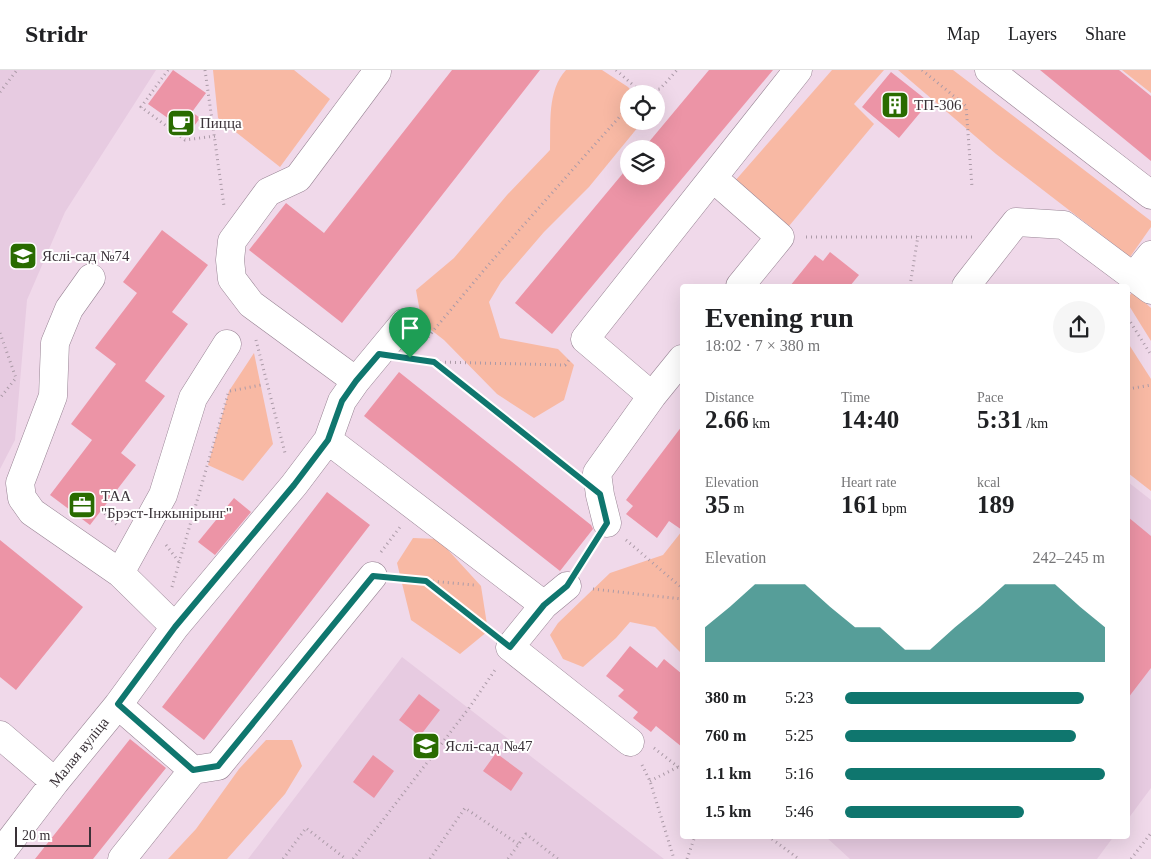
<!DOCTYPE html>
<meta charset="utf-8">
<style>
body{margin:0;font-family:Georgia,serif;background:#f6f6f6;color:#202124;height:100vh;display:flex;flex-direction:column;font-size:19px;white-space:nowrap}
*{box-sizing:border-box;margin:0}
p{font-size:16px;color:#757577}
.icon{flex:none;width:28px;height:28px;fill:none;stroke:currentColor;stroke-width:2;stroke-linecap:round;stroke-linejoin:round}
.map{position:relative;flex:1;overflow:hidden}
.details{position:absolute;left:680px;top:214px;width:450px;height:555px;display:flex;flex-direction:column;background:#fff;border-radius:5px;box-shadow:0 5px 20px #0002}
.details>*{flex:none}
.fabs{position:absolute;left:620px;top:15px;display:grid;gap:10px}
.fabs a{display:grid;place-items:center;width:45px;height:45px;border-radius:50%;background:#fff;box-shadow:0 5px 20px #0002;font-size:25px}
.scale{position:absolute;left:15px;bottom:12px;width:76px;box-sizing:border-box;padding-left:5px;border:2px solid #3a3238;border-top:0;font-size:14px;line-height:18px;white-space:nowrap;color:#3a3238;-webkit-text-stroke:4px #fff;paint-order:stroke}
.pin{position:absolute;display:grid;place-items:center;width:42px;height:42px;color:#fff;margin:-51px -21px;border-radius:50% 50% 50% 0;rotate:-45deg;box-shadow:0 0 5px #0007}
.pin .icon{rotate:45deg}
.round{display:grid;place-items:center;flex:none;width:52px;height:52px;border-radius:26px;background:#f6f6f6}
.overview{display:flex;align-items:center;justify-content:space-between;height:85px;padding:0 25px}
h1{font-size:28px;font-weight:700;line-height:38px}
.stats{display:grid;grid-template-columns:repeat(3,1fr);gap:8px;height:85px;padding:5px 25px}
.stats div{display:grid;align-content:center}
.stats b{font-size:25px;font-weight:700}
.stats small{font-size:14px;font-weight:400}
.stats p{font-size:14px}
.chart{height:140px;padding:10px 25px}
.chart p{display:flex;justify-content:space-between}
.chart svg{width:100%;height:90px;margin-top:5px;fill:#0f766e;opacity:.7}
ul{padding:0 25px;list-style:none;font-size:16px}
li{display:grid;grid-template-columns:80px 60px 1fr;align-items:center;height:38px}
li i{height:12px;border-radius:6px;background:#0f766e}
header{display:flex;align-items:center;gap:30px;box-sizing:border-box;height:70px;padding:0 25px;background:#fff;border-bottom:1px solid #e0e0e0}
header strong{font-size:24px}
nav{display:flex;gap:28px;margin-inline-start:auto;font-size:18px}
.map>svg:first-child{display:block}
.built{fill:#e7cbe1}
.green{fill:#f8b9a4}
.building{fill:#ec94a6}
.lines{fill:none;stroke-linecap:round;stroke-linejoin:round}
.minor-casing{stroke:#988494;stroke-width:29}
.path{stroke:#ab9aa7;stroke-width:3;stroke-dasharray:1 4;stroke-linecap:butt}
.minor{stroke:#fff;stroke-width:28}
.route-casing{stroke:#fff;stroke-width:10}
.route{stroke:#0f766e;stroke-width:6}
.labels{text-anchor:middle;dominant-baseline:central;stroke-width:4;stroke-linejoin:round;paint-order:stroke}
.poi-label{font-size:15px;fill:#3a3238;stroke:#fff;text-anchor:start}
.street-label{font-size:15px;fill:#3a3238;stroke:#fff}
</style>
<header>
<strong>Stridr</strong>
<nav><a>Map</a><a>Layers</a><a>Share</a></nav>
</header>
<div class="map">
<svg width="1151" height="789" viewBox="0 0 1151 789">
<rect width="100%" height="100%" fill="#f0d9ea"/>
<!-- built -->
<path class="built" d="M 0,0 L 156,0 L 65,142 L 27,230 L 15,370 L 0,399 Z
M 1128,412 L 1151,430 L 1151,718 L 1128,749 Z
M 402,587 L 664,789 L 248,789 Z
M 825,766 L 1114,766 L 1097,789 L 850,789 Z"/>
<!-- green -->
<path class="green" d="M 213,0 L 294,0 L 330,29 L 280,97 L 218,48 Z
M 566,0 L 602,0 L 628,17 L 634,24 L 629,24 L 629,51 L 643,51 L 589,117 L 544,162 L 501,212 L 489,232 L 500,268 L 558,279 L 574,295 L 564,330 L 534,348 L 497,324 L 444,270 L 422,253 L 416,220 L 454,188 L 507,125 L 550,80 C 551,53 547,21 566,0 Z
M 832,0 L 884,0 L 854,34 L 874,54 L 789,156 L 734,112 Z
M 898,0 L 953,0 L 1151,151 L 1151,157 L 1130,187 L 996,84 Z
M 1122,0 L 1151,0 L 1151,23 Z
M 1133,222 L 1151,238 L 1151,271 L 1128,234 L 1128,227 Z
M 1128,273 L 1151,309 L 1151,421 L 1128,403 Z
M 254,283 L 273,374 L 243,411 L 208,395 L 229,321 Z
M 682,461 L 682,584 L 655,557 L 630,552 L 616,568 L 583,597 L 563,589 L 550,565 L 558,553 L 610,503 L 663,485 Z
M 413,468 L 438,469 L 481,516 L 488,561 L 460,584 L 411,550 L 397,493 Z
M 266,670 L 292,670 L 302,696 L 285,724 L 227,789 L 168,789 L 196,759 L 239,699 Z"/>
<!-- building -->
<path class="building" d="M 173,0 L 206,23 L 192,42 L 200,48 L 189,63 L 148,34 Z
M 452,0 L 540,0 L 342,253 L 249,180 L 286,133 L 324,163 Z
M 709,0 L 773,0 L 552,264 L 515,233 L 629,96 L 629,106 L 656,106 L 656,79 L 643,79 Z
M 1040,0 L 1119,0 L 1151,26 L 1151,91 Z
M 891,2 L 929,32 L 899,68 L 862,37 Z
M 162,160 L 208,195 L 172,242 L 188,254 L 145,311 L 165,326 L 121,383 L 136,395 L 90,455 L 50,425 L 92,370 L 71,354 L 116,294 L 95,278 L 137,223 L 123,212 Z
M 830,182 L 859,205 L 850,216 L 790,216 L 815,185 L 823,191 Z
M 399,302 L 591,455 L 593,459 L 560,501 L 364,346 Z
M 682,356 L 682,460 L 669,451 L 657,468 L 626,444 L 633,436 L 626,430 Z
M 327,422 L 370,455 L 204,670 L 162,637 Z
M 234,428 L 251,442 L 215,485 L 198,472 Z
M 1128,447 L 1151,466 L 1151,598 L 1128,628 Z
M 0,470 L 83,537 L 16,620 L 0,607 Z
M 630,576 L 657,598 L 664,589 L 682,604 L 682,677 L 656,656 L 651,662 L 633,648 L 638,642 L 618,626 L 624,620 L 606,606 Z
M 419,624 L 440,640 L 420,666 L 399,650 Z
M 130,669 L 166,698 L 145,724 L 93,789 L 35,789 Z
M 496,683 L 523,703 L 511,721 L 483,701 Z
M 373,685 L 394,701 L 374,728 L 353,712 Z"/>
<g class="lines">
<defs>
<path id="minor" d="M 375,0 L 377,2 L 298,108 L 268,122 L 232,171 L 230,190 L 232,209 L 251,234 L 356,311 L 404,253
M 989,0 L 1151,125
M 713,108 L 780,167 L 740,216
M 1134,206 L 1151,185
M 91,208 L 69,239 L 55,273 L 53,326 L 20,413 L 22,428 L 32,442 L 120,503 L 175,557
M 966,216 L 1016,152 L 1064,155 L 1151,220
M 652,326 L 682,289
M 328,370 L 544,535 L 567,516
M 607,453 L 600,425 L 597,403 L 652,326 L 585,269 L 798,0
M 120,503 L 163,425 L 193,328 L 227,274
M 544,535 L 510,577 L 630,672
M 118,635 L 193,700 L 122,789
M 0,665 L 55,712
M 193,700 L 218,696 L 373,506
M 0,784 L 55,712 L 118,635 L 175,557 L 294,415 L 328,370 L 342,331 L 356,311"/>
</defs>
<!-- minor casing -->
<use href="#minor" class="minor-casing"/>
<!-- path -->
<path class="path" d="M 168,0 L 141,37 L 185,70 L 215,66
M 205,0 L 224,136
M 616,0 L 641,22
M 922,0 L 966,36 L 972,117
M 0,22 L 17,0
M 640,24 L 641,22 L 660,19 L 677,0
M 806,167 L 972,167
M 910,216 L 918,166
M 1128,248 L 1151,285
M 0,263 L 16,308 L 0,328
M 428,267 L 490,193 L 629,36
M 256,270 L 285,383
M 409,288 L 434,292 L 571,402
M 435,292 L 565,295 L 569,290
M 1128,319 L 1151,315
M 230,321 L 261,315
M 101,440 L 117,455
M 626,470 L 682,518
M 166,475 L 179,492
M 381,482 L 400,457
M 580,495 L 593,475
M 398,508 L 474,515
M 426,511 L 489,561
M 172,517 L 228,324
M 593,519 L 682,529
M 654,678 L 682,700
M 642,695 L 650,711 L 674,789
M 650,711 L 682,695
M 768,766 L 799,789
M 283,789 L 306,758 L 346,789
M 353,789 L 469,638 L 495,600
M 430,789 L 465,738 L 518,774
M 508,789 L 526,764 L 558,789
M 687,789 L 695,766
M 1131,789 L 1151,763"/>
<!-- minor -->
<use href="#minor" class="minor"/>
</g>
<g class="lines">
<defs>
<path id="route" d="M 379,284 L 434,292 L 600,424 L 607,453 L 567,516 L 544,535 L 510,577 L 426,511 L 373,506 L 218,696 L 193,700 L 118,634 L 175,557 L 294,415 L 328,370 L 342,331 L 356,311 Z"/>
</defs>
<!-- route casing -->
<use href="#route" class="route-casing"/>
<!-- route -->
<use href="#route" class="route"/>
</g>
<!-- icons -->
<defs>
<symbol id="building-square" viewBox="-11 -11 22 22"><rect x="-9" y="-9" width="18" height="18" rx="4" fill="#296b00" stroke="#fff"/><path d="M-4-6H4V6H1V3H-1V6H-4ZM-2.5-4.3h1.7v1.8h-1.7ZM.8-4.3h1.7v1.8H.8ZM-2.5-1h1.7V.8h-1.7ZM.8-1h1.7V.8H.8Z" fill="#fff"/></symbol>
<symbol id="cafe-square" viewBox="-11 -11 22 22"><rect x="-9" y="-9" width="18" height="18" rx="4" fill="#296b00" stroke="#fff"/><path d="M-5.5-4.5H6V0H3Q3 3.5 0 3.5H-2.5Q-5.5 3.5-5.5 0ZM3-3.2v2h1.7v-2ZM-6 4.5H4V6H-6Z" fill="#fff"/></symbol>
<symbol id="school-square" viewBox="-11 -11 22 22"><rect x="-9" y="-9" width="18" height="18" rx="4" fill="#296b00" stroke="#fff"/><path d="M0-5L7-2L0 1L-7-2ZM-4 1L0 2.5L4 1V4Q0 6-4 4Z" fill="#fff"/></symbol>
<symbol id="office-square" viewBox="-11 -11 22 22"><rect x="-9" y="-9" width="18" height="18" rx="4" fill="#296b00" stroke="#fff"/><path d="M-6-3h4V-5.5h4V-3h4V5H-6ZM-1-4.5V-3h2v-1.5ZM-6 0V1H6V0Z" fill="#fff"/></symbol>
</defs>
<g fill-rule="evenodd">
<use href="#building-square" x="879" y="19" width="32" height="32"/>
<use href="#cafe-square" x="165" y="37" width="32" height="32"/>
<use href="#school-square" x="7" y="170" width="32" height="32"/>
<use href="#office-square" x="66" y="419" width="32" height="32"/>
<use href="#school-square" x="410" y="660" width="32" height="32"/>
</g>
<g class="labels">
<!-- poi labels -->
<g class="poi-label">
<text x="914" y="35">ТП-306</text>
<text x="200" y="53">Пицца</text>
<text x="42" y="186">Яслі-сад №74</text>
<text x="101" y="426">ТАА<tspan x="101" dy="17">"Брэст-Інжынірынг"</tspan></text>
<text x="445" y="676">Яслі-сад №47</text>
</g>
<!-- street labels -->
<g class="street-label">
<text transform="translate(79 682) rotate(-51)">Малая вуліца</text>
</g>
</g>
</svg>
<div class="fabs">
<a><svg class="icon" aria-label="locate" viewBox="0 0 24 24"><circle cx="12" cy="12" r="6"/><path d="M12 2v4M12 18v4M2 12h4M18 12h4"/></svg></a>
<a><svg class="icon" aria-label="layers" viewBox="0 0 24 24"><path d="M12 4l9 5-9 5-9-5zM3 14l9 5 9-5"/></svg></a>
</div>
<div class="scale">20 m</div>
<div class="pin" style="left:410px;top:288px;background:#1e9e55"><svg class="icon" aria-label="arrive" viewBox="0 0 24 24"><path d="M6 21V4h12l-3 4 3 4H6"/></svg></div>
<section class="details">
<div class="overview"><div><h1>Evening run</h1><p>18:02 · 7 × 380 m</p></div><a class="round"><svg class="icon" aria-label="share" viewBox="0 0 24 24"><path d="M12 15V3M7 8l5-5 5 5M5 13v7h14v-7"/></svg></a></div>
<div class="stats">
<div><p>Distance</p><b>2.66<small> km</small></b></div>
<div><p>Time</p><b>14:40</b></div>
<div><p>Pace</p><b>5:31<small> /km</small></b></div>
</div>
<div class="stats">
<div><p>Elevation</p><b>35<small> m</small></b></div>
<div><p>Heart rate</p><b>161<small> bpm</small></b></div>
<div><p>kcal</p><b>189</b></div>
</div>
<div class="chart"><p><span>Elevation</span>242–245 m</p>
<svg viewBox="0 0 160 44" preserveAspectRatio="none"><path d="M0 44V27L10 17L20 6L30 6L40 6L50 17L60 27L70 27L80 38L90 38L100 27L110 17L120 6L130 6L140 6L150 17L160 27V44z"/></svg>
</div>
<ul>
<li><b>380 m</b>5:23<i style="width:92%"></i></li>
<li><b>760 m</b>5:25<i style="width:89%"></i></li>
<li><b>1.1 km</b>5:16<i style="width:100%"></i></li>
<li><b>1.5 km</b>5:46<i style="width:69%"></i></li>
</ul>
</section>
</div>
